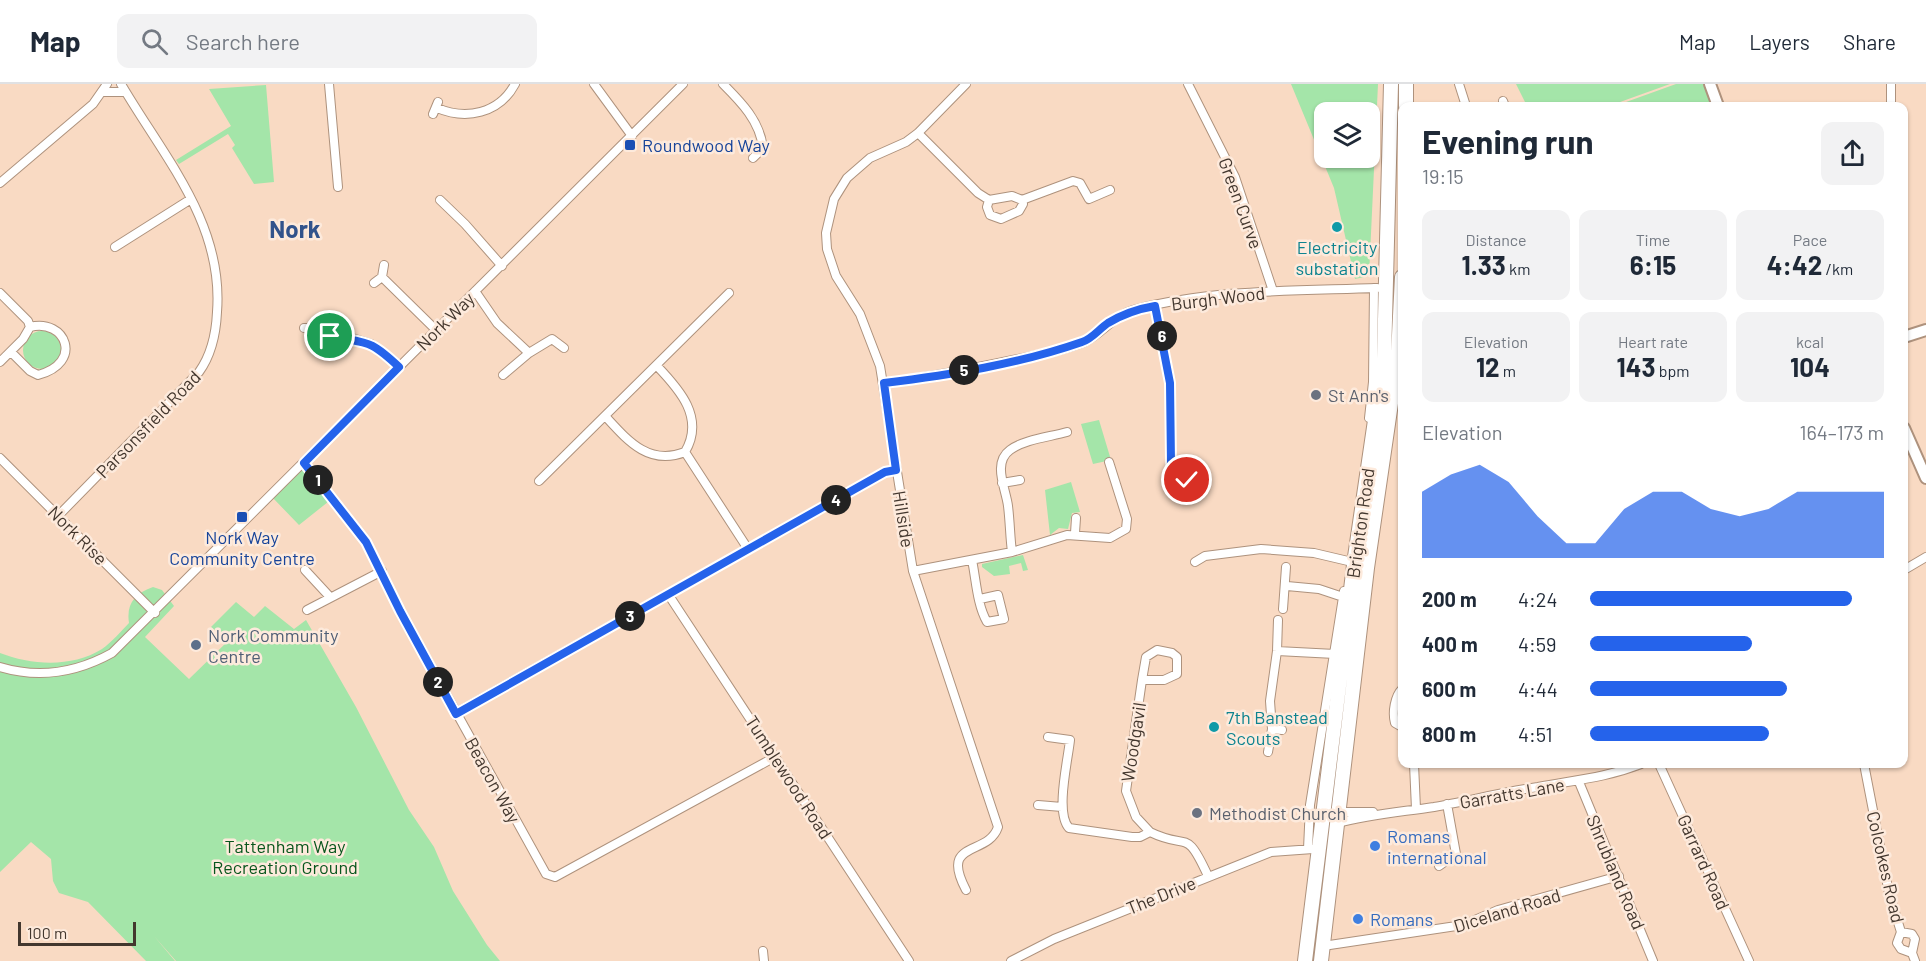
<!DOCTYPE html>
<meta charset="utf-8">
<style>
body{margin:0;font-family:Barlow,sans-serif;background:#f2f2f3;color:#1f2937;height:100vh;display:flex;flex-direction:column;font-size:22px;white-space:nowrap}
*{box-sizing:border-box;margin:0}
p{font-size:20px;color:#747a83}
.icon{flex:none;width:33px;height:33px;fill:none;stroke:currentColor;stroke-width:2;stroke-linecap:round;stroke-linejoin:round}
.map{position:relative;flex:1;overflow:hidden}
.drawer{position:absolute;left:1398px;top:18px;width:510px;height:666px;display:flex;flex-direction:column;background:#fff;border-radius:12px;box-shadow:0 2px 4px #0004}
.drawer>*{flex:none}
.controls{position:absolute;left:1314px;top:18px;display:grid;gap:12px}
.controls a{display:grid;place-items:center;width:66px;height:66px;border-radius:12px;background:#fff;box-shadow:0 2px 4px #0004;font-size:30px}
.scale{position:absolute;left:18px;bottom:15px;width:118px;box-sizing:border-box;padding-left:6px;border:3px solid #43372e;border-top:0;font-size:16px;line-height:21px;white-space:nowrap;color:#43372e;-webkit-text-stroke:4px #fdeadc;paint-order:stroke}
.pin{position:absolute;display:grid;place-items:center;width:51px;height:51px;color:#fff;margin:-26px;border:3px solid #fff;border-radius:50%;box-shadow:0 2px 6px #0007}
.km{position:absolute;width:30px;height:30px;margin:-15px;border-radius:50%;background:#222;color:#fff;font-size:16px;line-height:30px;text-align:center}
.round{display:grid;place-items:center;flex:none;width:63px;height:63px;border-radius:12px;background:#f2f2f3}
.overview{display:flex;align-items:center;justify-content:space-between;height:102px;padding:0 24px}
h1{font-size:33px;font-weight:700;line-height:45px}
.stats{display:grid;grid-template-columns:repeat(3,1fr);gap:9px;height:102px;padding:6px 24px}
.stats div{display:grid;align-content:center;border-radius:12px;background:#f2f2f3;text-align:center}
.stats b{font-size:26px;font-weight:700}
.stats small{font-size:16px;font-weight:400}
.stats p{font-size:16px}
.chart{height:168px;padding:12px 24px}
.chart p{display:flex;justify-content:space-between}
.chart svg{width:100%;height:108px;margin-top:6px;fill:#2563eb;opacity:.7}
ul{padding:0 24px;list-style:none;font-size:20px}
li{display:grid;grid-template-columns:96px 72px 1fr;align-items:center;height:45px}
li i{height:15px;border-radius:8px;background:#2563eb}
header{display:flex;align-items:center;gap:36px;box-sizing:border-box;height:84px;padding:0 30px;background:#fff;border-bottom:2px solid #e0e1e3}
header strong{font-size:28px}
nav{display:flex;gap:33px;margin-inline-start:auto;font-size:21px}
.search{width:420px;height:54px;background:#f2f2f3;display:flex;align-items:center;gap:15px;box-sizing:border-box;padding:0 21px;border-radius:12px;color:#747a83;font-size:22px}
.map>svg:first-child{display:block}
.green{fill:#a4e5a9;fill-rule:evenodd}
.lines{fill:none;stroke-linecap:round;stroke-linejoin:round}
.street-casing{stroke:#ae927d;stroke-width:10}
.secondary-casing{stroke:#ae927d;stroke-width:14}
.highway-casing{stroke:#ae927d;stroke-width:16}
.street{stroke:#fff;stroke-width:8}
.secondary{stroke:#fff;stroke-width:10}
.highway{stroke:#fff;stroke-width:14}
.route-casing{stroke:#fff;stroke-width:12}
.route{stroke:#2563eb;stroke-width:8}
.transit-dot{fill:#1a4fb4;stroke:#fdeadc;stroke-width:2}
.culture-dot{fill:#0f9aa8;stroke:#fdeadc;stroke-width:2}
.worship-dot{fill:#6b7280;stroke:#fdeadc;stroke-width:2}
.service-dot{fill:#5c6f8a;stroke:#fdeadc;stroke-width:2}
.shop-dot{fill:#3f7fe0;stroke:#fdeadc;stroke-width:2}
.labels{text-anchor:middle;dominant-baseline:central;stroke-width:5;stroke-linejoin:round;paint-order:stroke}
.transit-label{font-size:18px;fill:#164399;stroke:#fdeadc;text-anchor:start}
.street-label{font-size:18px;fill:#43372e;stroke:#fdeadc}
.culture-label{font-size:18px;fill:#0d838f;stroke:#fdeadc}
.worship-label{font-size:18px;fill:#5b616d;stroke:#fdeadc;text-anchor:start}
.service-label{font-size:18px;fill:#4e5e75;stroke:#fdeadc;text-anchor:start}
.shop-label{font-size:18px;fill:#366cbe;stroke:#fdeadc;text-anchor:start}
.park-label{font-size:18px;fill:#08561c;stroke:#fdeadc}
.district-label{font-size:24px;font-weight:bold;fill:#32538b;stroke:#fdeadc}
</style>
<header>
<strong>Map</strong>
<div class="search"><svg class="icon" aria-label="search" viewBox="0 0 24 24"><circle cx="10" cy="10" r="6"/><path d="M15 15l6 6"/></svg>Search here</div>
<nav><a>Map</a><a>Layers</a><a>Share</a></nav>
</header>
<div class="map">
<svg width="1926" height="877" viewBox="0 0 1926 877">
<rect width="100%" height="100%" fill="#f9dac3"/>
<!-- green -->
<path class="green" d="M 1291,0 L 1378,0 L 1369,192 L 1355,195 L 1334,104 ZM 1324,28 L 1370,28 L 1370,74 L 1324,74 Z
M 1516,0 L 1670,0 L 1609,22 L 1527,22 Z
M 1676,0 L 1703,0 L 1712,22 L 1615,22 Z
M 266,1 L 274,98 L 254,100 L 232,64 L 235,61 L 228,50 L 179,80 L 176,76 L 231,42 L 209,5 Z
M23 266a19 19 0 1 1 38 0a19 19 0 1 1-38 0Z
M 1099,336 L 1111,376 L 1093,380 L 1081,340 Z
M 304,379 L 333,414 L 299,441 L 271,412 Z
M 1071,398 L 1080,428 L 1072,429 L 1068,445 L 1059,444 L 1050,451 L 1045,406 Z
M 1023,471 L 1028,486 L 1023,487 L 1021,479 L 1009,482 L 1010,490 L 994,492 L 982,483 L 982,480 Z
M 153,503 L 162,506 L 174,522 L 145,553 L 189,595 L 228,557 L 211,543 L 236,518 L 254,533 L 265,522 L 294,545 L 306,536 L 356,623 L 409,726 L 434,763 L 453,807 L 487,861 L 500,877 L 176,877 L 154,852 L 175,877 L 146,877 L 88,818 L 59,809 L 53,797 L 51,775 L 31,758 L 0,788 L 0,569 C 31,581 72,584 102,565 C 112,558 121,547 129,539 C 126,520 135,509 153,503 Z"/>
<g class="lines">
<defs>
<path id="street" d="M 329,0 L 338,103
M 594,0 L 632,52
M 723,0 C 741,18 760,37 763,64 L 753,74
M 966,0 L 918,49 L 906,58 L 870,74 L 847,94 L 834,115 L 826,149 L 827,165 L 836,192 L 860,230 L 880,282 L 913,487 L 998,743 C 988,773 939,755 966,806
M 1188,0 L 1235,93 L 1273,207
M 1459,0 L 1466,22
M 1891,0 L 1891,22
M 104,8 L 125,8
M 1503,17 L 1505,22
M 437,24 C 466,36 499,30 515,0
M 433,30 L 438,18
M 918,49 L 978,109 L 989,116
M 0,99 L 93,20 L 107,0
M 1012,112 L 1022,116 L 1023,120 L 1019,127 L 1001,135 L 990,131 L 987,123 L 989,116 Z
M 440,116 L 465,140 L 502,182
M 1022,116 L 1073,97 L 1080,99 L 1089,115 L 1110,106
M 115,163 L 191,115
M 382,193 L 384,181
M 374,199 L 382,193 L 436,246
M 475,207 L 497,239 L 529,269 L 503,291
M 0,209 L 28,237 L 30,243
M 1155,222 L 1170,299 L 1171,379 L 1174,389 L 1170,398 L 1172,404 L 1183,404 L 1187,400 L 1187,394 L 1181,389 L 1174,389
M 304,244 L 315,244 L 330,252 L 352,254 L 371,260 L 399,283
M 315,244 L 318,235
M 529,269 L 552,255 L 564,264
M 0,278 L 23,255 L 30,243 C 66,234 84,279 38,291 L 30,287 L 11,268
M 884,299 C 927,294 970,285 1013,276 C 1037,271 1062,267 1084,258 C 1101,251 1113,232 1133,226 C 1212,205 1296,207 1377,204
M 606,333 C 628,357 649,382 685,368 C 705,334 680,306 657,282
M 1369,334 L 1373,298 L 1374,204
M 685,368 L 748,465
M 0,374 L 155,529
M 304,379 L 366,458 L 400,527 L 546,790 L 555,793 L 775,673
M 539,397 L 729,209
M 1002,399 L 1020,396
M 58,432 L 199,288 C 212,270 216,250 217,228 C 224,139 163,72 121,0
M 1075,449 L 1076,434
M 1012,468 C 1010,453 1010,438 1008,422 C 1006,405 992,379 1010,366 C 1025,355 1050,353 1067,348
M 972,476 C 976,495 977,521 987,538 L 1004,535 L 998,511 L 980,515
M 1195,478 L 1205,472 L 1261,465 L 1314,469 L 1348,477
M 305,486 L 330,513
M 1904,486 L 1926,473
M 913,487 L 1012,468 L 1067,451 L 1110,454 L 1126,445 L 1127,435 L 1109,378
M 1287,502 L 1319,505 L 1343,513
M 668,510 L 909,877
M 1283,525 L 1286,483
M 307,526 L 382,487
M 1157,566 L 1172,569 L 1177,573 L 1177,590 L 1164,596 L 1142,596 L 1146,573 Z
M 1277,567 L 1335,570
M 0,583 C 40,595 76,589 112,569 L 683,0
M 1142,596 L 1126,707 L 1136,733 L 1150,748
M 1402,605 C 1395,612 1392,628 1395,639 L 1402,643
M 456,629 L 885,388 L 896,386
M 1272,645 L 1282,646
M 1048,653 L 1070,656 C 1068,676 1055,729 1069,744 L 1132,753 L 1140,753 L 1150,748 C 1189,767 1185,742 1208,792
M 1268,668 L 1272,645 L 1270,617 L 1277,567 L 1278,536
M 1414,680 L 1416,725
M 1659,680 L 1749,877
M 1864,680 L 1889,809 L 1901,848 L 1897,859 L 1901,865 L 1912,869 L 1915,877
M 1579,698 L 1653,877
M 1038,721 L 1062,723
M 1340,728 L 1373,728
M 1338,739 C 1370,730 1401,728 1434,723 C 1468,717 1503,708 1538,703 C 1575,696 1605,694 1641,680
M 1308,765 L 1310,721 L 1344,507
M 1439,782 L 1456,770 L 1447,720
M 1901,848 L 1912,850 L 1915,855 L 1912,869
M 1323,862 L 1463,841 L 1498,826 L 1619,792
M 763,867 L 764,877
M 1011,877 L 1054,855 L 1271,768 L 1313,765"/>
<path id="secondary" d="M 1710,0 L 1718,22
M 1904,253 L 1926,246
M 1904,344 L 1926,394"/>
<path id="highway" d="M 1406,22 L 1406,0
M 1305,877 L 1355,473 L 1384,275 L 1391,0
M 1321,877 L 1367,484 L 1398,271 L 1402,193"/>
</defs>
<!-- street casing -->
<use href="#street" class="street-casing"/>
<!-- secondary casing -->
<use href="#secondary" class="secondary-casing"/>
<!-- highway casing -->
<use href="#highway" class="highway-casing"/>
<!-- street -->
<use href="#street" class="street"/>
<!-- secondary -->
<use href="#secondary" class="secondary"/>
<!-- highway -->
<use href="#highway" class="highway"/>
</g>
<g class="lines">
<defs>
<path id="route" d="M 330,252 C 368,260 368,254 399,283 L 304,379 L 366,458 L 400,527 L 456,630 L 885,388 L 896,386 L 884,299 C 950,291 1019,280 1082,258 C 1092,255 1099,245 1108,239 C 1123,230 1137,225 1155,222 L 1170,299 L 1171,379 L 1174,389 L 1184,390 L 1187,396"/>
</defs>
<!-- route casing -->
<use href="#route" class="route-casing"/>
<!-- route -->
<use href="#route" class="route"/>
</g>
<!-- markers -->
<g class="transit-dot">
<rect x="624" y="55" width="12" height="12" rx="3"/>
<rect x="236" y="427" width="12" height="12" rx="3"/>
</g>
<g class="culture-dot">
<circle cx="1337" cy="143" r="6"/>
<circle cx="1214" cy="643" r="6"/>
</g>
<g class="worship-dot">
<circle cx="1316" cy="311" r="6"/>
<circle cx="1197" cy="729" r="6"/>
</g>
<circle class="service-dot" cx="196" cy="561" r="6"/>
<g class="shop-dot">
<circle cx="1375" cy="762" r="6"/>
<circle cx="1358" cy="835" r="6"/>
</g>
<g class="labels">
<!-- transit labels -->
<g class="transit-label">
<text x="642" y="61">Roundwood Way</text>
<text x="242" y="453" text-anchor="middle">Nork Way<tspan x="242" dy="21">Community Centre</tspan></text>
</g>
<!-- street labels -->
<g class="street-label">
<text transform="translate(1241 119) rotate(70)">Green Curve</text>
<text transform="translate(1218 214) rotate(-7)">Burgh Wood</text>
<text transform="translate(445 237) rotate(-45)">Nork Way</text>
<text transform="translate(148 340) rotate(-46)">Parsonsfield Road</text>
<text transform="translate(904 435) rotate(81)">Hillside</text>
<text transform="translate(1360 439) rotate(-82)">Brighton Road</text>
<text transform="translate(78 451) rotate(45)">Nork Rise</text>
<text transform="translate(1133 658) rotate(-81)">Woodgavil</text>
<text transform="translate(789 693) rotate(57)">Tumblewood Road</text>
<text transform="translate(493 696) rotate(61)">Beacon Way</text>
<text transform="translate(1512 709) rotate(-10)">Garratts Lane</text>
<text transform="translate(1704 778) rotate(66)">Garrard Road</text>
<text transform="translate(1886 783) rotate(77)">Colcokes Road</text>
<text transform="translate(1616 788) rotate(67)">Shrubland Road</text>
<text transform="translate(1161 811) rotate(-22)">The Drive</text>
<text transform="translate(1507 826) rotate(-17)">Diceland Road</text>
</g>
<!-- culture labels -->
<g class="culture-label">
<text x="1337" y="163">Electricity<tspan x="1337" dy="21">substation</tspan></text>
<text x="1226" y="633" text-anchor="start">7th Banstead<tspan x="1226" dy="21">Scouts</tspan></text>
</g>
<!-- worship labels -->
<g class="worship-label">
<text x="1328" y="311">St Ann's</text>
<text x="1209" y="729">Methodist Church</text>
</g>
<!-- service labels -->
<g class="service-label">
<text x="208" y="551">Nork Community<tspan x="208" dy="21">Centre</tspan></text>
</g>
<!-- shop labels -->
<g class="shop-label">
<text x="1387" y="752">Romans<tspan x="1387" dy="21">international</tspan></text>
<text x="1370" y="835">Romans</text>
</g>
<!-- park labels -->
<g class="park-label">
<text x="285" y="762">Tattenham Way<tspan x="285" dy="21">Recreation Ground</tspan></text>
</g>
<!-- district labels -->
<g class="district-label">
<text x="295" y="144">Nork</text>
</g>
</g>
</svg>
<div class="controls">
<a><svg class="icon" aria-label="layers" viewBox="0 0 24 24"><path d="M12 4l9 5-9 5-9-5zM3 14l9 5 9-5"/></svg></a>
</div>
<div class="scale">100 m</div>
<div class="pin" style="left:330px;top:252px;background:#1e9e55"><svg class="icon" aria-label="arrive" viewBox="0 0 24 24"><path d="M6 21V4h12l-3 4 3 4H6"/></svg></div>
<div class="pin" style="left:1187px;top:396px;background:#d93025"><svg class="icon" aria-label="check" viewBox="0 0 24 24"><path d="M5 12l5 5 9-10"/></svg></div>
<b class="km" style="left:318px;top:396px">1</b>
<b class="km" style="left:438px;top:598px">2</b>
<b class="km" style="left:630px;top:532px">3</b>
<b class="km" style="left:836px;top:416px">4</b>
<b class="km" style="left:964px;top:286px">5</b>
<b class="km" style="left:1162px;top:252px">6</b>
<section class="drawer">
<div class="overview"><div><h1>Evening run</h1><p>19:15</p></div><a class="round"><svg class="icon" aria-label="share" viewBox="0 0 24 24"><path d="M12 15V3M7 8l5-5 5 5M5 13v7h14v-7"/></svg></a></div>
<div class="stats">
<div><p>Distance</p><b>1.33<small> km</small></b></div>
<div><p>Time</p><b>6:15</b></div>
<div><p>Pace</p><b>4:42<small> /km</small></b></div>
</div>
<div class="stats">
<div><p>Elevation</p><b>12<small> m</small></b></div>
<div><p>Heart rate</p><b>143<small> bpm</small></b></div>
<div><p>kcal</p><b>104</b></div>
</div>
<div class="chart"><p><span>Elevation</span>164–173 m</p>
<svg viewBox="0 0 160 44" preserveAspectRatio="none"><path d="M0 44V17L10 10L20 6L30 13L40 27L50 38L60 38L70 24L80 17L90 17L100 24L110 27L120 24L130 17L140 17L150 17L160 17V44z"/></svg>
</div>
<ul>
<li><b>200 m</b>4:24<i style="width:89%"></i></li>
<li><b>400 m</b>4:59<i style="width:55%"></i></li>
<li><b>600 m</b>4:44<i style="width:67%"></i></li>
<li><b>800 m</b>4:51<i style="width:61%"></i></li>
</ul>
</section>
</div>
